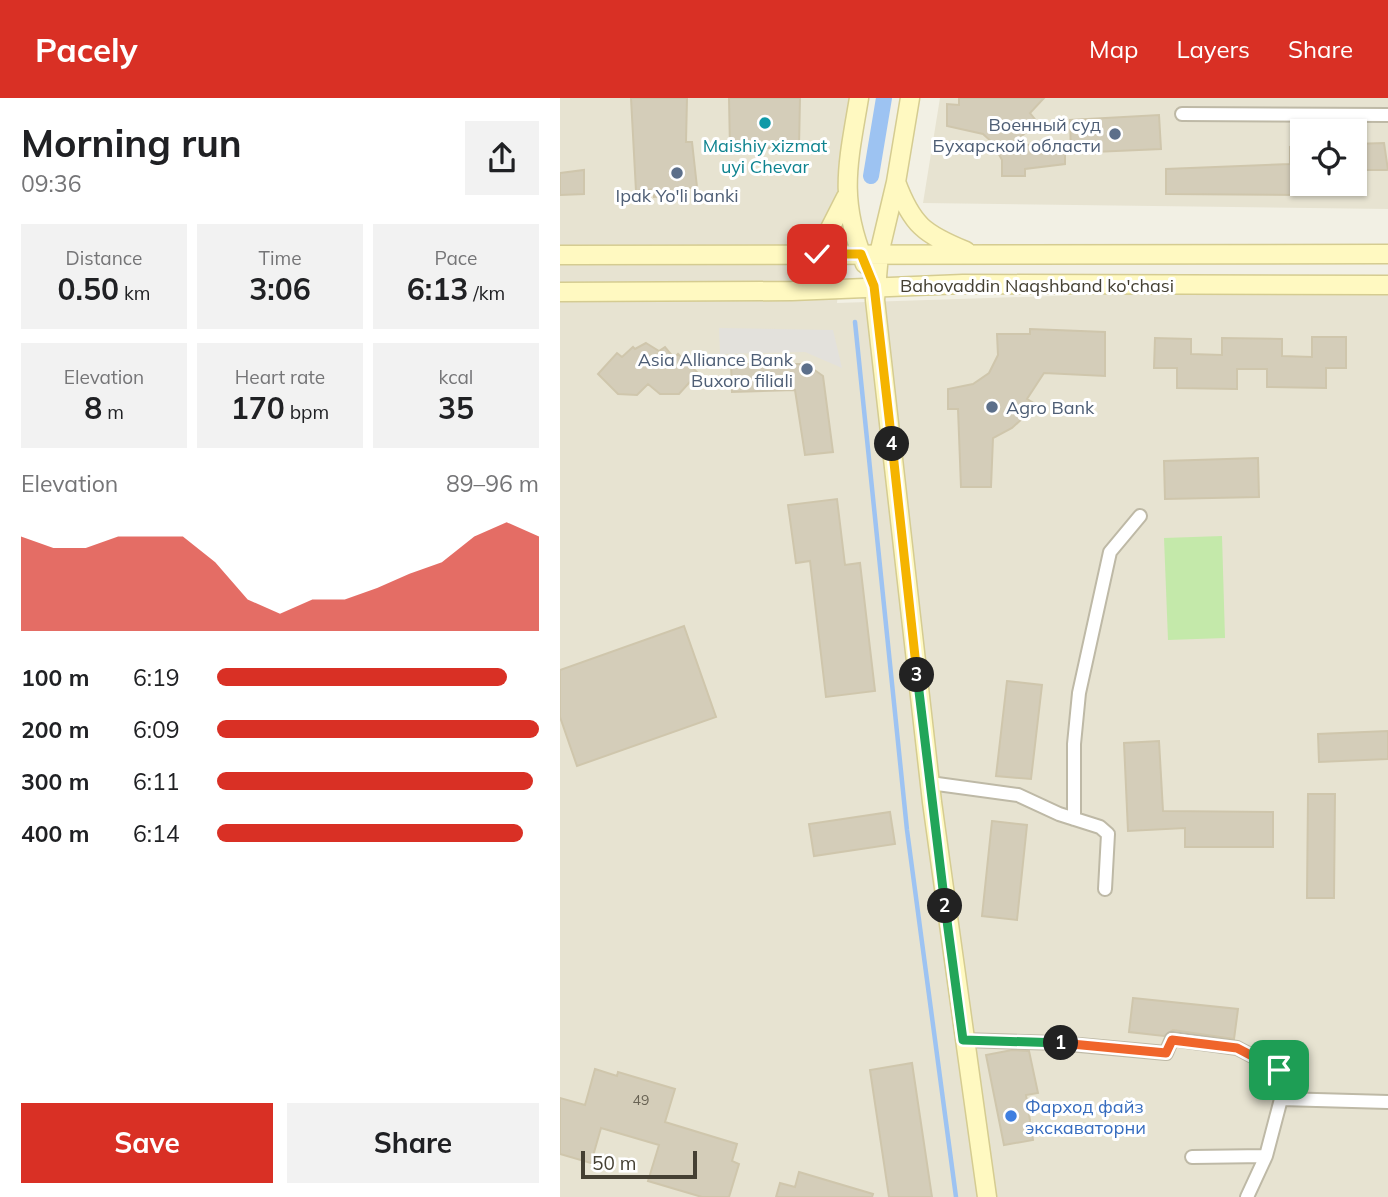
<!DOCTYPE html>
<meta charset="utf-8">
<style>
body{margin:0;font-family:Mulish,sans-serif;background:#f2f2f2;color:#202124;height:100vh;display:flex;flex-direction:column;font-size:26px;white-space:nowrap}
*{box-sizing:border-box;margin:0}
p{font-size:23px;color:#757577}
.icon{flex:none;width:38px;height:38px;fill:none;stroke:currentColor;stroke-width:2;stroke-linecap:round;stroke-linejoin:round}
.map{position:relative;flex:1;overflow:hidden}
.details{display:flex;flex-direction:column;background:#fff;width:560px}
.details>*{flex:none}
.fabs{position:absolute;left:730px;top:21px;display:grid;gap:14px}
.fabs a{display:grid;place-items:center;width:77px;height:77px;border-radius:0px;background:#fff;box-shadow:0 2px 5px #0004;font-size:35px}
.scale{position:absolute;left:21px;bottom:18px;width:116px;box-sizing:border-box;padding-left:7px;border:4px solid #454033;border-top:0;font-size:19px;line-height:24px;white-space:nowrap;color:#454033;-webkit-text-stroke:5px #fff;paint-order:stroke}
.pin{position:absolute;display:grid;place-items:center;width:60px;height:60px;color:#fff;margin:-30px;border-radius:14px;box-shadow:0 4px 10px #0006}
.km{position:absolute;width:35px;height:35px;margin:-18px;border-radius:50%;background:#222;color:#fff;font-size:19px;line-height:35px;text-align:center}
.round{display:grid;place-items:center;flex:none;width:74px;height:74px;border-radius:0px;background:#f2f2f2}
.overview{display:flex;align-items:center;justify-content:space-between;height:119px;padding:0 21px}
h1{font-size:38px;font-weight:700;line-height:52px}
.metrics{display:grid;grid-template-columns:repeat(3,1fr);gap:10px;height:119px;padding:7px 21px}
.metrics div{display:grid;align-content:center;border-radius:0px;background:#f2f2f2;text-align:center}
.metrics b{font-size:30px;font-weight:700}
.metrics small{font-size:19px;font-weight:400}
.metrics p{font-size:19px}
.chart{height:196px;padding:14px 21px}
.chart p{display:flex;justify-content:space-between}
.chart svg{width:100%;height:126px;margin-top:7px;fill:#d93025;opacity:.7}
.action{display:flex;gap:14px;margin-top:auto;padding:14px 21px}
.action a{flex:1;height:80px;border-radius:0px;background:#d93025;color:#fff;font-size:28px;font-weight:700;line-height:80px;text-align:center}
.action a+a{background:#f2f2f2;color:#202124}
ul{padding:0 21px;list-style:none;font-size:23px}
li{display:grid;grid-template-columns:112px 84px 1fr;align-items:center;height:52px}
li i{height:18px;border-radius:9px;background:#d93025}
header{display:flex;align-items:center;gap:42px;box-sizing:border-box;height:98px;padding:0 35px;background:#d93025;color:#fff}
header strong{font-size:33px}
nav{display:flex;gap:38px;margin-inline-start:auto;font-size:24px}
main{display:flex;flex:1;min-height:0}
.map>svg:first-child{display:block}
.residential{fill:#e7e3d1;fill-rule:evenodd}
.green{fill:#c4e9aa}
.parking{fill:#e3e1dc}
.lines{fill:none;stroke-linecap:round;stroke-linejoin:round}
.stream{stroke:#9dc3f2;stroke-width:4.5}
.canal{stroke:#9dc3f2;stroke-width:16}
.building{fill:#d4cdb9;stroke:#cfc6ac;stroke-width:2}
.minor-casing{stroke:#beb9a6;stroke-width:16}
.secondary-casing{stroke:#d5cc91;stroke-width:21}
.minor{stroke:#fff;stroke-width:12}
.secondary{stroke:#fff9c1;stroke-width:18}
.split-1-casing{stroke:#fff;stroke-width:14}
.split-2-casing{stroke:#fff;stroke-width:14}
.split-3-casing{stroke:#fff;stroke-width:14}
.split-4-casing{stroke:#fff;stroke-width:14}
.split-5-casing{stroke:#fff;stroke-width:14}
.split-1{stroke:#f0652b;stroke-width:9}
.split-2{stroke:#22a559;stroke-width:9}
.split-3{stroke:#22a559;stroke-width:9}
.split-4{stroke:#f5b400;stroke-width:9}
.split-5{stroke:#f5b400;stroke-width:9}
.culture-dot{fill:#0f9aa8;stroke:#fff;stroke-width:2.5}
.service-dot{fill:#5c6f8a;stroke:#fff;stroke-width:2.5}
.shop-dot{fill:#3f7fe0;stroke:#fff;stroke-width:2.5}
.labels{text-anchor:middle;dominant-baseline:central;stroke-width:6;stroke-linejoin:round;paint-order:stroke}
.number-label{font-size:14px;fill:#696354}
.service-label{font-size:18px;fill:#4e5e75;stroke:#fff;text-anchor:end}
.culture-label{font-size:18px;fill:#0d838f;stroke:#fff}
.street-label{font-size:18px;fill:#454033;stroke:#fff}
.shop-label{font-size:18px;fill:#366cbe;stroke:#fff;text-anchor:start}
</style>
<header>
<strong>Pacely</strong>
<nav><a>Map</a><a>Layers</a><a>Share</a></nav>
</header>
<main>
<section class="details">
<div class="overview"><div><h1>Morning run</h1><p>09:36</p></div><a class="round"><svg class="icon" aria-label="share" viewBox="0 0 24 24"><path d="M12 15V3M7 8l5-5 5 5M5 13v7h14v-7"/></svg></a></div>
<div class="metrics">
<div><p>Distance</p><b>0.50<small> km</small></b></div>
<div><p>Time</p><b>3:06</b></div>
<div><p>Pace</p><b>6:13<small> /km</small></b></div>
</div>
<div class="metrics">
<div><p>Elevation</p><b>8<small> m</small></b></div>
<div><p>Heart rate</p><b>170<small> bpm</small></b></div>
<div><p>kcal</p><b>35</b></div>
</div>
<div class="chart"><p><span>Elevation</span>89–96 m</p>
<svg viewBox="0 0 160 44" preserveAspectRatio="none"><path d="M0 44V11L10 15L20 15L30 11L40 11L50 11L60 20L70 33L80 38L90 33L100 33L110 29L120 24L130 20L140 11L150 6L160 11V44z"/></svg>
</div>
<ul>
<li><b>100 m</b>6:19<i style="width:90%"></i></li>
<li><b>200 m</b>6:09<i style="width:100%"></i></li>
<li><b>300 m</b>6:11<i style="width:98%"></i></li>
<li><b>400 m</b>6:14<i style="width:95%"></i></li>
</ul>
<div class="action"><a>Save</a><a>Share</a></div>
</section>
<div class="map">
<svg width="828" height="1099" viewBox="0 0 828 1099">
<rect width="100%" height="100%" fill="#f2f0e4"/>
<!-- residential -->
<path class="residential" d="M 0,0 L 298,0 L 277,205 L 828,187 L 828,1099 L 0,1099 Z
M 380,0 L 828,0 L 828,111 L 363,105 ZM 742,33 L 794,33 L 794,86 L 742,86 Z"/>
<!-- green -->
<path class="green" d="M 662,438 L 665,540 L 608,542 L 604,440 Z"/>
<!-- parking -->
<path class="parking" d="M 159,230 L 273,232 L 282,270 L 245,254 L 160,256 Z"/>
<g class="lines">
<!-- stream -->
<path class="stream" d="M 295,224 L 347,732 L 396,1099"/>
<!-- canal -->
<path class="canal" d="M 311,78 L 324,0"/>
</g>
<!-- building -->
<path class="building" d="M 71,0 L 127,0 L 126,44 L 132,44 L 137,89 L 120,91 L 121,97 L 94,99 L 94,91 L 76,93 Z
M 169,0 L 240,0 L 239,50 L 170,50 Z
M 399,0 L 484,0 L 470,15 L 478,25 L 450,47 L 505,46 L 505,66 L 465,71 L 465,78 L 442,78 L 442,62 L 433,45 L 423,36 L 387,28 L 387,6 L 399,7 Z
M 599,17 L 601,51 L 511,55 L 510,22 Z
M 824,45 L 828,72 L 794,72 L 794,46 Z
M 742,48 L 742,97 L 606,96 L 606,71 L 730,66 L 730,49 Z
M 24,72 L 24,96 L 0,97 L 0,75 Z
M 470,231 L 545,234 L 545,278 L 484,275 L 467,301 L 477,307 L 452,330 L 433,340 L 431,389 L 401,389 L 398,311 L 388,311 L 388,291 L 413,286 L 429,275 L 438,257 L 437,236 L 470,236 Z
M 752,239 L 786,239 L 786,270 L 766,270 L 766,290 L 707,289 L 707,271 L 677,271 L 677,291 L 617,290 L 617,270 L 594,270 L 595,240 L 631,241 L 631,256 L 662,257 L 662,240 L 722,241 L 722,258 L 752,259 Z
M 86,245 L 99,253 L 105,249 L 114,260 L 118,256 L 138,275 L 119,296 L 100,296 L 88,286 L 77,297 L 58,296 L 38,276 L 57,255 L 62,259 L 73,249 L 75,251 Z
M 171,266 L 246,266 L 263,278 L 273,354 L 245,357 L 235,292 L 172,294 Z
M 698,360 L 699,399 L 605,401 L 604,363 Z
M 277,401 L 285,467 L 300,465 L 315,593 L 266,599 L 250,463 L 236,465 L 228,407 Z
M 124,528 L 156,619 L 17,668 L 0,619 L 0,572 Z
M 447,583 L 482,587 L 471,681 L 436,678 Z
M 828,633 L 828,661 L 759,664 L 758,636 Z
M 599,643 L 603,713 L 713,714 L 713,749 L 625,749 L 625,730 L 568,733 L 564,645 Z
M 748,696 L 775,696 L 774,800 L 747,800 Z
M 330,714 L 335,746 L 254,758 L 249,726 Z
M 432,723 L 467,727 L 457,822 L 422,818 Z
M 573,900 L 678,911 L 674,941 L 613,932 L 604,938 L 569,934 Z
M 452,952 L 469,953 L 478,995 L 466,997 L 473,1042 L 444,1047 L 426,957 Z
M 352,965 L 372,1099 L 329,1099 L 310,972 Z
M 35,971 L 57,978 L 58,974 L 115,991 L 105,1024 L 177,1046 L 172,1063 L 179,1066 L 169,1099 L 142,1099 L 88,1083 L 99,1047 L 41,1030 L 31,1065 L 0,1056 L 0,1000 L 25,1007 Z
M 239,1074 L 313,1096 L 312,1099 L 216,1099 L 220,1085 L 235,1089 Z"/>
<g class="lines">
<defs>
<path id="minor" d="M 622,16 L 828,17
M 370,685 L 458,697 L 499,716 L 540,729 L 548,736 L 545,791
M 514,721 L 514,646 L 519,595 L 550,454 L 580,418
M 403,942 L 498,945 L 606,955 L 612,941 L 677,950 L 719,972 L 721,1001
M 632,1059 L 706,1058 L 721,1001 L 828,1004
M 687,1099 L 706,1058"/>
<path id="secondary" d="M 299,0 C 288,66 278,101 305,166
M 350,0 L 336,84 L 319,156 L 315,202 L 372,704 L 427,1099
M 336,84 C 352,127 364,136 406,153
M 257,156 L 286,99
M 0,157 L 828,156
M 0,194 L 232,193 L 403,186 L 828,187"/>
</defs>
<!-- minor casing -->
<use href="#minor" class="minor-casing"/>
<!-- secondary casing -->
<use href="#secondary" class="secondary-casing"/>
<!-- minor -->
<use href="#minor" class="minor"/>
<!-- secondary -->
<use href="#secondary" class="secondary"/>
</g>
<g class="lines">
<defs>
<path id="split-1" d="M 501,945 L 606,955 L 612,942 L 677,950 L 719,972"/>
<path id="split-2" d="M 385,808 L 403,942 L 501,945"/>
<path id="split-3" d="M 357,577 L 385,808"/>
<path id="split-4" d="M 332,346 L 357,577"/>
<path id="split-5" d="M 257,156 L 301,156 L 314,188 L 332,346"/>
</defs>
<!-- split-1 casing -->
<use href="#split-1" class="split-1-casing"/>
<!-- split-2 casing -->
<use href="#split-2" class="split-2-casing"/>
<!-- split-3 casing -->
<use href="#split-3" class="split-3-casing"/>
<!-- split-4 casing -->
<use href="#split-4" class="split-4-casing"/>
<!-- split-5 casing -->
<use href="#split-5" class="split-5-casing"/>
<!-- split-1 -->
<use href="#split-1" class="split-1"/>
<!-- split-2 -->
<use href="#split-2" class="split-2"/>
<!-- split-3 -->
<use href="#split-3" class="split-3"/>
<!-- split-4 -->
<use href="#split-4" class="split-4"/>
<!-- split-5 -->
<use href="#split-5" class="split-5"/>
</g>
<!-- markers -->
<circle class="culture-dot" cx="205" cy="25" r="7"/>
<g class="service-dot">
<circle cx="555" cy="36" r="7"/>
<circle cx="117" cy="75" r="7"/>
<circle cx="247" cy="271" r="7"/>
<circle cx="432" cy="309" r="7"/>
</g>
<circle class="shop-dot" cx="451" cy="1018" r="7"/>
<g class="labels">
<!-- number labels -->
<g class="number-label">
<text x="81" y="1002">49</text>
</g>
<!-- service labels -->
<g class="service-label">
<text x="541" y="26">Военный суд<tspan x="541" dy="21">Бухарской области</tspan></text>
<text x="117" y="97" text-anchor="middle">Ipak Yo'li banki</text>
<text x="233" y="261">Asia Alliance Bank<tspan x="233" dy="21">Buxoro filiali</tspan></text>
<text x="446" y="309" text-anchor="start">Agro Bank</text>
</g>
<!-- culture labels -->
<g class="culture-label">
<text x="205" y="47">Maishiy xizmat<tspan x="205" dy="21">uyi Chevar</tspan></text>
</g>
<!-- street labels -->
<g class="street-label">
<text x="477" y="187">Bahovaddin Naqshband ko'chasi</text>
</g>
<!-- shop labels -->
<g class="shop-label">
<text x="465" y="1008">Фарход файз<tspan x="465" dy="21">экскаваторни</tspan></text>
</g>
</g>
</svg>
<div class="fabs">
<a><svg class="icon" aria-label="locate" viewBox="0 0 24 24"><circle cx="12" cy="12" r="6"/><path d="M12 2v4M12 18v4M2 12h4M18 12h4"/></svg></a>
</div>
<div class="scale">50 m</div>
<div class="pin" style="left:719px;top:972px;background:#1e9e55"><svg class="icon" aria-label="arrive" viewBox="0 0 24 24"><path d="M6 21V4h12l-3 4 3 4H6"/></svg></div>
<div class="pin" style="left:257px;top:156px;background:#d93025"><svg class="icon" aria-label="check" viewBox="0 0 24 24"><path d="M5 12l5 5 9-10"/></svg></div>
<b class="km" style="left:501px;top:945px">1</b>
<b class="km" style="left:385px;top:808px">2</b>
<b class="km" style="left:357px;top:577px">3</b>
<b class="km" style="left:332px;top:346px">4</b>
</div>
</main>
